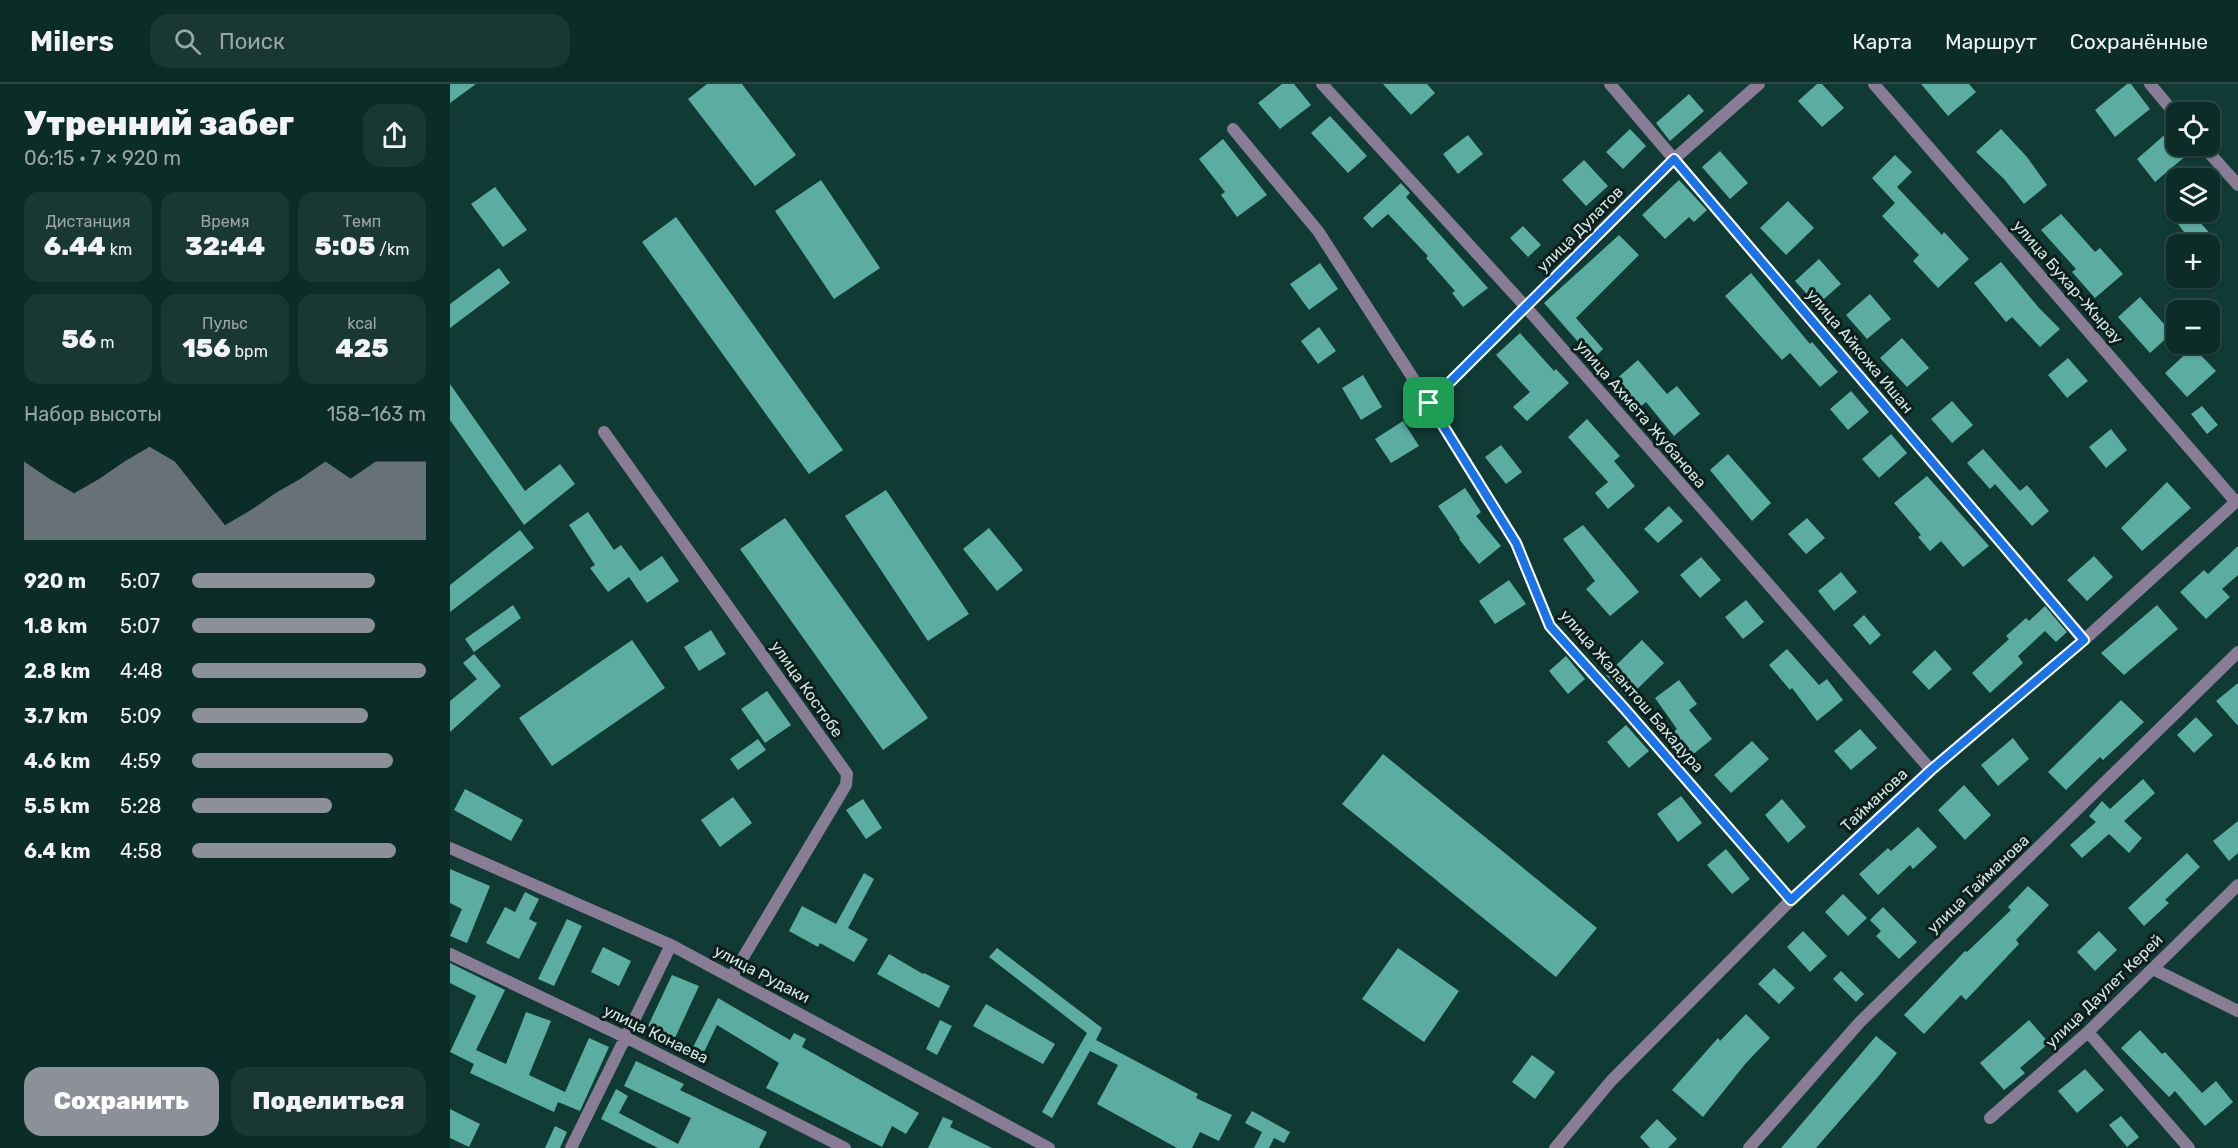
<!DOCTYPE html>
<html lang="ru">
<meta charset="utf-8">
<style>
body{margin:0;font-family:Rubik,sans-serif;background:#1a3833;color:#f1f3f6;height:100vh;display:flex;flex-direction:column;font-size:22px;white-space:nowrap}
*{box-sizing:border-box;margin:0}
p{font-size:20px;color:#9aa7a7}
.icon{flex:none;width:33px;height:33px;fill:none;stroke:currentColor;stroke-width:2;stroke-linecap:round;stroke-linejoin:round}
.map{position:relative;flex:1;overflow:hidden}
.sheet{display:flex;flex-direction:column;background:#0c2c27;width:450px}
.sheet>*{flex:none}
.fabs{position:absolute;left:1716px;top:18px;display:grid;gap:12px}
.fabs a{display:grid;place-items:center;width:54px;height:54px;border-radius:12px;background:#0c2c27;box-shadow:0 2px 4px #0004,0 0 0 2px #2c4844;font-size:30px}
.pin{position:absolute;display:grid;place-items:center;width:51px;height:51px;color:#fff;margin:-26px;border-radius:12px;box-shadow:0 3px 9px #0006}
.round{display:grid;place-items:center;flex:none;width:63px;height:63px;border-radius:18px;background:#1a3833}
.summary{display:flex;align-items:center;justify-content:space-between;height:102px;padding:0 24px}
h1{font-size:33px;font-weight:800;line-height:45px}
.figures{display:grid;grid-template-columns:repeat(3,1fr);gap:9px;height:102px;padding:6px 24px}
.figures div{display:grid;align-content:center;border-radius:15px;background:#1a3833;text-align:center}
.figures b{font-size:26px;font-weight:800}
.figures small{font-size:16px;font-weight:400}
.figures p{font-size:16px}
.chart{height:168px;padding:12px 24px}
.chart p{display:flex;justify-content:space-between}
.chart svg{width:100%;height:108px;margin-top:6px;fill:#8c9099;opacity:.7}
.primary-button{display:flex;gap:12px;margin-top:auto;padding:12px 24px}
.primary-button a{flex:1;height:69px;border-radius:18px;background:#8c9099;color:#fff;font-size:24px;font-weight:800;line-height:69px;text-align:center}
.primary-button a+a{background:#1a3833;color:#f1f3f6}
ul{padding:0 24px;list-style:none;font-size:20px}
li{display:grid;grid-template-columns:96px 72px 1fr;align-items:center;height:45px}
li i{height:15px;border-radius:8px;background:#8c9099}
header{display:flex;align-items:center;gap:36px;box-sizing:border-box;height:84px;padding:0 30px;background:#0c2c27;border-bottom:2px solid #2c4844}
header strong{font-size:28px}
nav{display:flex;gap:33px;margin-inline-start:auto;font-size:21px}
.search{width:420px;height:54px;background:#1a3833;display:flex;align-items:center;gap:15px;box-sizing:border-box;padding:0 21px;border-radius:18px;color:#9aa7a7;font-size:22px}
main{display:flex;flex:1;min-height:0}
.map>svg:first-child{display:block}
.building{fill:#5cada1}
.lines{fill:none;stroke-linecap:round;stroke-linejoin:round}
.street{stroke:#887d94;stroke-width:12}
.route-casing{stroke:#fff;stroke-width:12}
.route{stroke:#1a73e8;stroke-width:8}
.labels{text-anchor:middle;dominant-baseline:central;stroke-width:6;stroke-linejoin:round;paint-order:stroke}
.street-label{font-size:16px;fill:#d2e8e4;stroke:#0d1e1b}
</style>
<header>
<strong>Milers</strong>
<div class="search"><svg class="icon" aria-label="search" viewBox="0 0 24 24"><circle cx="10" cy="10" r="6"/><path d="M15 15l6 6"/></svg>Поиск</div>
<nav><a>Карта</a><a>Маршрут</a><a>Сохранённые</a></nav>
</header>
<main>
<section class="sheet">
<div class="summary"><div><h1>Утренний забег</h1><p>06:15 · 7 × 920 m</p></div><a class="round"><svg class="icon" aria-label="share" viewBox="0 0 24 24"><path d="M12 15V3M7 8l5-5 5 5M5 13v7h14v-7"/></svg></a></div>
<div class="figures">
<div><p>Дистанция</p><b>6.44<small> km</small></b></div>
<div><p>Время</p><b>32:44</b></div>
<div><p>Темп</p><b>5:05<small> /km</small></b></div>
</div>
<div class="figures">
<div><b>56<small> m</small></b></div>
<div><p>Пульс</p><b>156<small> bpm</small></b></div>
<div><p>kcal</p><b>425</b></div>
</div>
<div class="chart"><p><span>Набор высоты</span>158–163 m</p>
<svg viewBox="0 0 160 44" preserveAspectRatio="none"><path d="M0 44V12L10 19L20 25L30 19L40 12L50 6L60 12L70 25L80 38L90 32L100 25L110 19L120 12L130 19L140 12L150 12L160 12V44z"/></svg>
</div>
<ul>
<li><b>920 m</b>5:07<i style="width:78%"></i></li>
<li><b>1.8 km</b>5:07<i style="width:78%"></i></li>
<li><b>2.8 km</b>4:48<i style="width:100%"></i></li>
<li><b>3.7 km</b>5:09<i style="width:75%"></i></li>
<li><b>4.6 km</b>4:59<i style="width:86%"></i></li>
<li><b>5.5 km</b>5:28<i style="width:60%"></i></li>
<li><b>6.4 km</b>4:58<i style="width:87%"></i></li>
</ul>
<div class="primary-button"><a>Сохранить</a><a>Поделиться</a></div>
</section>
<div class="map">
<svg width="1788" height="1064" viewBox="0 0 1788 1064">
<rect width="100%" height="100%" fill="#103a34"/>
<!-- building -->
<path class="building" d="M 0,0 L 26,0 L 0,19 Z
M 257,0 L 292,0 L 346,71 L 305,102 L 238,15 Z
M 832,0 L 844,0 L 861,21 L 830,45 L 808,19 Z
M 933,0 L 977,0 L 985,9 L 961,31 Z
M 1367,0 L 1372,0 L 1394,24 L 1372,43 L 1348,17 Z
M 1471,0 L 1519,0 L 1526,8 L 1498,32 Z
M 1677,0 L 1681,0 L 1700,25 L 1665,53 L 1645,26 Z
M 1239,10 L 1254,27 L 1220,57 L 1206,39 Z
M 880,32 L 917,72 L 898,89 L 861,49 Z
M 1180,45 L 1196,62 L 1173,85 L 1156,68 Z
M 1551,45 L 1577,73 L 1597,101 L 1574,120 L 1554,95 L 1526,68 Z
M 1719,47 L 1726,56 L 1726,62 L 1731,62 L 1738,70 L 1705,98 L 1687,75 Z
M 1018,51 L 1033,70 L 1008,90 L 993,70 Z
M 773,55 L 817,111 L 787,133 L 771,111 L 775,108 L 749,75 Z
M 1270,67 L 1298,99 L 1280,115 L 1252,83 Z
M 1445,71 L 1462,88 L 1447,103 L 1492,151 L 1494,148 L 1519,175 L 1488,204 L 1463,177 L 1469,171 L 1432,132 L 1445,119 L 1422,94 Z
M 1134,76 L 1158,102 L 1136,122 L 1112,96 Z
M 371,96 L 430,184 L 384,215 L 325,127 Z
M 1229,96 L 1257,126 L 1244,138 L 1239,133 L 1215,155 L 1192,131 Z
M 951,99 L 960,109 L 956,113 L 1038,204 L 1013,223 L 1002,209 L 1005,207 L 976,174 L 978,172 L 938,130 L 922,144 L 913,134 Z
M 45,103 L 77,146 L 53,163 L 21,120 Z
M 1338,117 L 1364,144 L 1336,171 L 1310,144 Z
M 1734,128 L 1760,128 L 1749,137 L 1769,160 L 1729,160 L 1738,153 L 1724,135 Z
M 1611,130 L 1645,168 L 1650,164 L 1673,190 L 1645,214 L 1622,188 L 1626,185 L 1591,146 Z
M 226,133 L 393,366 L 359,390 L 192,158 Z
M 1073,142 L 1091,161 L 1078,173 L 1060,154 Z
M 1169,151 L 1189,171 L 1126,234 L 1153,265 L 1143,275 L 1094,219 Z
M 1369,175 L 1391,200 L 1367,221 L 1345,197 Z
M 1551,178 L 1589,224 L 1610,245 L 1590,263 L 1562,233 L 1556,238 L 1524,199 Z
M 870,179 L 888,205 L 859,226 L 840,200 Z
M 49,184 L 60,199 L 0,244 L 0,220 Z
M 1301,189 L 1360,260 L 1362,258 L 1388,288 L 1370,303 L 1340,269 L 1332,276 L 1275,212 Z
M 1420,210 L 1441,235 L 1417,255 L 1396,231 Z
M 1690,213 L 1722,249 L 1700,269 L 1668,233 Z
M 869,243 L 886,267 L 868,280 L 851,257 Z
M 1070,249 L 1104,287 L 1106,285 L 1119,299 L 1077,337 L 1063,323 L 1080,308 L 1046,271 Z
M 1452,254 L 1479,284 L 1457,303 L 1430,274 Z
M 1743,263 L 1766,287 L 1737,313 L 1715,289 Z
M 1618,274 L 1638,297 L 1617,314 L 1598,291 Z
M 1188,276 L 1217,310 L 1227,302 L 1250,330 L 1224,352 L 1196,318 L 1189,324 L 1164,297 Z
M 913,291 L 932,323 L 911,336 L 892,304 Z
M 0,300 L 75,407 L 110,380 L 125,400 L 74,441 L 0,336 Z
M 1401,307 L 1419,328 L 1398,346 L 1380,325 Z
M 1502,317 L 1523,341 L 1502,359 L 1481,335 Z
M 1752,322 L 1768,341 L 1757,350 L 1741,330 Z
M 1137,335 L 1170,372 L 1164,377 L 1185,402 L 1158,425 L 1145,409 L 1158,398 L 1118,353 Z
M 953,337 L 969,362 L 941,379 L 925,355 Z
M 1661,345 L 1677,366 L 1656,384 L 1639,363 Z
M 1441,350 L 1457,369 L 1429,394 L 1412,375 Z
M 1051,361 L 1072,388 L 1056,400 L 1035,373 Z
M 1533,365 L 1570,407 L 1577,401 L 1599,427 L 1582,442 L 1545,400 L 1540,405 L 1517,379 Z
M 1278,370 L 1321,419 L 1302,437 L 1260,386 Z
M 1477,392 L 1539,462 L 1513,483 L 1491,457 L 1480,467 L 1468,453 L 1471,451 L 1444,419 Z
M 1717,398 L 1741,424 L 1692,467 L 1671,444 Z
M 1015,404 L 1031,428 L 1026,432 L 1051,462 L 1029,480 L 1009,455 L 1010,454 L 988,422 Z
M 436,406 L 519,530 L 478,557 L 395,432 Z
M 1219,422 L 1233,437 L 1208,459 L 1194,445 Z
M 138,428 L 164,466 L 171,461 L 190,487 L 212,472 L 229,497 L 197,519 L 179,493 L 158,508 L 140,484 L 145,481 L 119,441 Z
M 335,434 L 478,634 L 433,666 L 290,465 Z
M 1357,434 L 1375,454 L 1356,470 L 1338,450 Z
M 1133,441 L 1189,508 L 1160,532 L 1136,505 L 1145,497 L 1113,455 Z
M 539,444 L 573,486 L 547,507 L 513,465 Z
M 70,446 L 84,464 L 0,528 L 0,501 Z
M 1788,462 L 1788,491 L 1772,505 L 1780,513 L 1756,535 L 1730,508 L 1754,486 L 1758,490 Z
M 1644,472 L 1663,493 L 1637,517 L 1617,496 Z
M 1251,473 L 1271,496 L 1250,514 L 1230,491 Z
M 1391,488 L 1407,508 L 1384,527 L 1368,507 Z
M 1059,496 L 1076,520 L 1045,540 L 1029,517 Z
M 1296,516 L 1314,538 L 1293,555 L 1275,533 Z
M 63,521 L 71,534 L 24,568 L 15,555 Z
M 1707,521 L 1728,545 L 1674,591 L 1651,569 Z
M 1595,522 L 1617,548 L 1606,558 L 1595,547 L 1568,572 L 1573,579 L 1540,609 L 1522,589 L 1559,555 L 1556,552 L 1576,534 L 1579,537 Z
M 1414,531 L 1431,551 L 1420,561 L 1403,541 Z
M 261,546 L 276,570 L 249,587 L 234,563 Z
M 182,556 L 215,604 L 102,682 L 69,634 Z
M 1192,556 L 1214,579 L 1178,614 L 1156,591 Z
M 1337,565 L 1369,601 L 1377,595 L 1393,616 L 1367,637 L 1342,604 L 1340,606 L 1319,581 Z
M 1485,566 L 1502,585 L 1479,606 L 1462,588 Z
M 24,570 L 51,602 L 0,648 L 0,617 L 27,595 L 13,579 Z
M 1116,572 L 1135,595 L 1118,610 L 1099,587 Z
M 1229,596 L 1247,620 L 1239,626 L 1262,655 L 1241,672 L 1222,649 L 1227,645 L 1205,614 Z
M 1788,599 L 1788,642 L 1766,617 Z
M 317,607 L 341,641 L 315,659 L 291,625 Z
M 1671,616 L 1694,638 L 1653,676 L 1650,673 L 1616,706 L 1598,688 Z
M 1746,633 L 1763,651 L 1744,669 L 1727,651 Z
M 1176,641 L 1199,667 L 1179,684 L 1157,658 Z
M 1410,645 L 1427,664 L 1401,686 L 1384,667 Z
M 1563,654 L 1579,675 L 1548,702 L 1531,681 Z
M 308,655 L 316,666 L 288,686 L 280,675 Z
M 1302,657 L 1319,675 L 1281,709 L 1264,691 Z
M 933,670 L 1147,844 L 1106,893 L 892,720 Z
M 1693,695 L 1705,709 L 1674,737 L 1692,754 L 1679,769 L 1659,750 L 1632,774 L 1620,761 L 1646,738 L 1639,732 L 1652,717 L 1660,725 Z
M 1514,701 L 1541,731 L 1515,756 L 1488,726 Z
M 15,705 L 73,736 L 61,757 L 4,726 Z
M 1231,712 L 1252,739 L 1228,758 L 1207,730 Z
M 283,713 L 302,739 L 270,763 L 251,736 Z
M 413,715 L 432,744 L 416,755 L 396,726 Z
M 1332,715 L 1356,743 L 1338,759 L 1315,731 Z
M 1788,737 L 1788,769 L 1779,777 L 1763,757 Z
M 1468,743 L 1487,763 L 1463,785 L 1460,781 L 1428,811 L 1409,790 L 1438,764 L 1441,767 Z
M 1276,765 L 1300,795 L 1282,810 L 1257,781 Z
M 1737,769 L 1750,783 L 1715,816 L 1719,819 L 1694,842 L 1678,824 Z
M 0,785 L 40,802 L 17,859 L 0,852 L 12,825 L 0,819 Z
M 414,789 L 424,795 L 398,844 L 418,855 L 404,878 L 370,859 L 368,863 L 339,847 L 352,822 L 386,840 Z
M 1578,802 L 1599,821 L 1566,856 L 1569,860 L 1516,916 L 1511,911 L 1474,950 L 1454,931 L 1515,867 L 1517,868 L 1561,826 L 1558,823 Z
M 75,808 L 89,815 L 79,835 L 87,839 L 69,875 L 36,859 L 55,823 L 65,828 Z
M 1393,810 L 1417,834 L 1398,852 L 1375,828 Z
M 1433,823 L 1467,858 L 1449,875 L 1426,852 L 1431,847 L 1420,836 Z
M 117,835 L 132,842 L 104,902 L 88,895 Z
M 1353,847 L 1377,872 L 1360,888 L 1337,863 Z
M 1649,847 L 1667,866 L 1645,887 L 1627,868 Z
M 153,863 L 181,877 L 169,902 L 141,888 Z
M 547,864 L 652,944 L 646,956 L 748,1010 L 746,1014 L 782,1031 L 769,1057 L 750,1048 L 742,1064 L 727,1064 L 647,1020 L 668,981 L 640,967 L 602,1034 L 592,1028 L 637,949 L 539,873 Z
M 948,864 L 1009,907 L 974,958 L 912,915 Z
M 439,870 L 473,890 L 474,889 L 500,902 L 489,924 L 427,890 Z
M 0,879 L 55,906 L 26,966 L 56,980 L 76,928 L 101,937 L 79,991 L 115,1008 L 139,954 L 159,963 L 130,1027 L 108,1018 L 104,1028 L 20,989 L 24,980 L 0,968 L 26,912 L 0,899 Z
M 1324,884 L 1345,904 L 1329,920 L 1308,900 Z
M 1391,887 L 1414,910 L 1406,918 L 1383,895 Z
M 222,891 L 249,902 L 225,954 L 198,942 Z
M 268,914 L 340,956 L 344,949 L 356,955 L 352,963 L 469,1029 L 456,1050 L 442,1042 L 432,1063 L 316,1004 L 329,979 L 267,941 L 253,970 L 242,965 Z
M 536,920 L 605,960 L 593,980 L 523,942 Z
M 1296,930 L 1320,954 L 1296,979 L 1253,1033 L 1222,1006 L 1268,954 L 1270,957 Z
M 490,936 L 502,942 L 487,971 L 476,965 Z
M 1579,936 L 1599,959 L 1570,984 L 1575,989 L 1554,1006 L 1530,979 Z
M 1690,946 L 1712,970 L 1715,968 L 1752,1009 L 1766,997 L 1783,1018 L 1755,1042 L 1725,1007 L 1719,1013 L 1671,964 Z
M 1426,952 L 1447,969 L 1427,994 L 1366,1064 L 1331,1064 Z
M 1082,971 L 1105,988 L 1085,1015 L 1062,998 Z
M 186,977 L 234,1000 L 230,1006 L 317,1048 L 309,1064 L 208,1064 L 151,1035 L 166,1005 L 178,1012 L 169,1029 L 228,1060 L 241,1034 L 174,1002 Z
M 1635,985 L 1654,1006 L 1627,1029 L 1608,1007 Z
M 0,1025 L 30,1040 L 19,1063 L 0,1054 Z
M 802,1027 L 840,1048 L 834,1059 L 824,1054 L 819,1064 L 804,1064 L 812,1048 L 795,1039 Z
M 1671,1032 L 1689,1053 L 1677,1063 L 1659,1041 Z
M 493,1033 L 503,1037 L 500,1043 L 542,1064 L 478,1064 Z
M 1207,1035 L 1227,1055 L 1218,1064 L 1200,1064 L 1190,1053 Z
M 105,1042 L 117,1048 L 110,1064 L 95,1064 Z"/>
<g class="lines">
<!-- street -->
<path class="street" d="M 872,0 L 1075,222 L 1481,686
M 1160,0 L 1634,556
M 1424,0 L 1786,418
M 1700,0 L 1726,31
M 783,45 L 868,147 L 979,319 L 1066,459 L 1100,542 L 1174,624 L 1341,816
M 1753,62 L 1788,101
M 979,319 L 1224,75 L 1309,0
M 154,348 L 397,690 L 396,701 L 282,892
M 0,764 L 221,861 L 599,1064
M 0,870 L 175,953 L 395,1064
M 1703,885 L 1788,927
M 1638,948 L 1739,1064
M 1540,1034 L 1638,948 L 1788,801
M 121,1064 L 221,861
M 1105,1064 L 1161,997 L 1341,816 L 1481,686 L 1634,556 L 1788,416
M 1299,1064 L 1410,938 L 1788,568"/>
</g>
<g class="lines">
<defs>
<path id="route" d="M 1224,75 L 1634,556 L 1481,686 L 1341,816 L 1174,624 L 1100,542 L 1066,459 L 979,319 Z"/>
</defs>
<!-- route casing -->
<use href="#route" class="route-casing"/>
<!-- route -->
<use href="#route" class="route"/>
</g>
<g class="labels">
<!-- street labels -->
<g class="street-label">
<text transform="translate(1130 145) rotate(-45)">улица Дулатов</text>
<text transform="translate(1618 198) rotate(49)">улица Бухар-Жырау</text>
<text transform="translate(1410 267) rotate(50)">улица Айкожа Ишан</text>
<text transform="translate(1191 330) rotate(49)">улица Ахмета Жубанова</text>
<text transform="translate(357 605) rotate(55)">улица Костобе</text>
<text transform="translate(1182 607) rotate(49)">улица Жалантош Бахадура</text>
<text transform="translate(1424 716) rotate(-43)">Тайманова</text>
<text transform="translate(1528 800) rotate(-44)">улица Тайманова</text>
<text transform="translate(312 890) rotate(28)">улица Рудаки</text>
<text transform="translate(1654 907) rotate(-44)">улица Даулет Керей</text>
<text transform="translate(206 950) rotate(26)">улица Конаева</text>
</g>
</g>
</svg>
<div class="fabs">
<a><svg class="icon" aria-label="locate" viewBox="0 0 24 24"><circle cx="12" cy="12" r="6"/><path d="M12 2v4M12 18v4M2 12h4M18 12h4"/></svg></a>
<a><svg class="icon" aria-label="layers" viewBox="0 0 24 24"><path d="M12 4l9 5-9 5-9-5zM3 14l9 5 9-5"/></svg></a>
<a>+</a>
<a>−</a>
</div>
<div class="pin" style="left:979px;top:319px;background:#1e9e55"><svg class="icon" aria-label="arrive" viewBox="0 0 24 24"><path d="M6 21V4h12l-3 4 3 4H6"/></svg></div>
</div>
</main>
